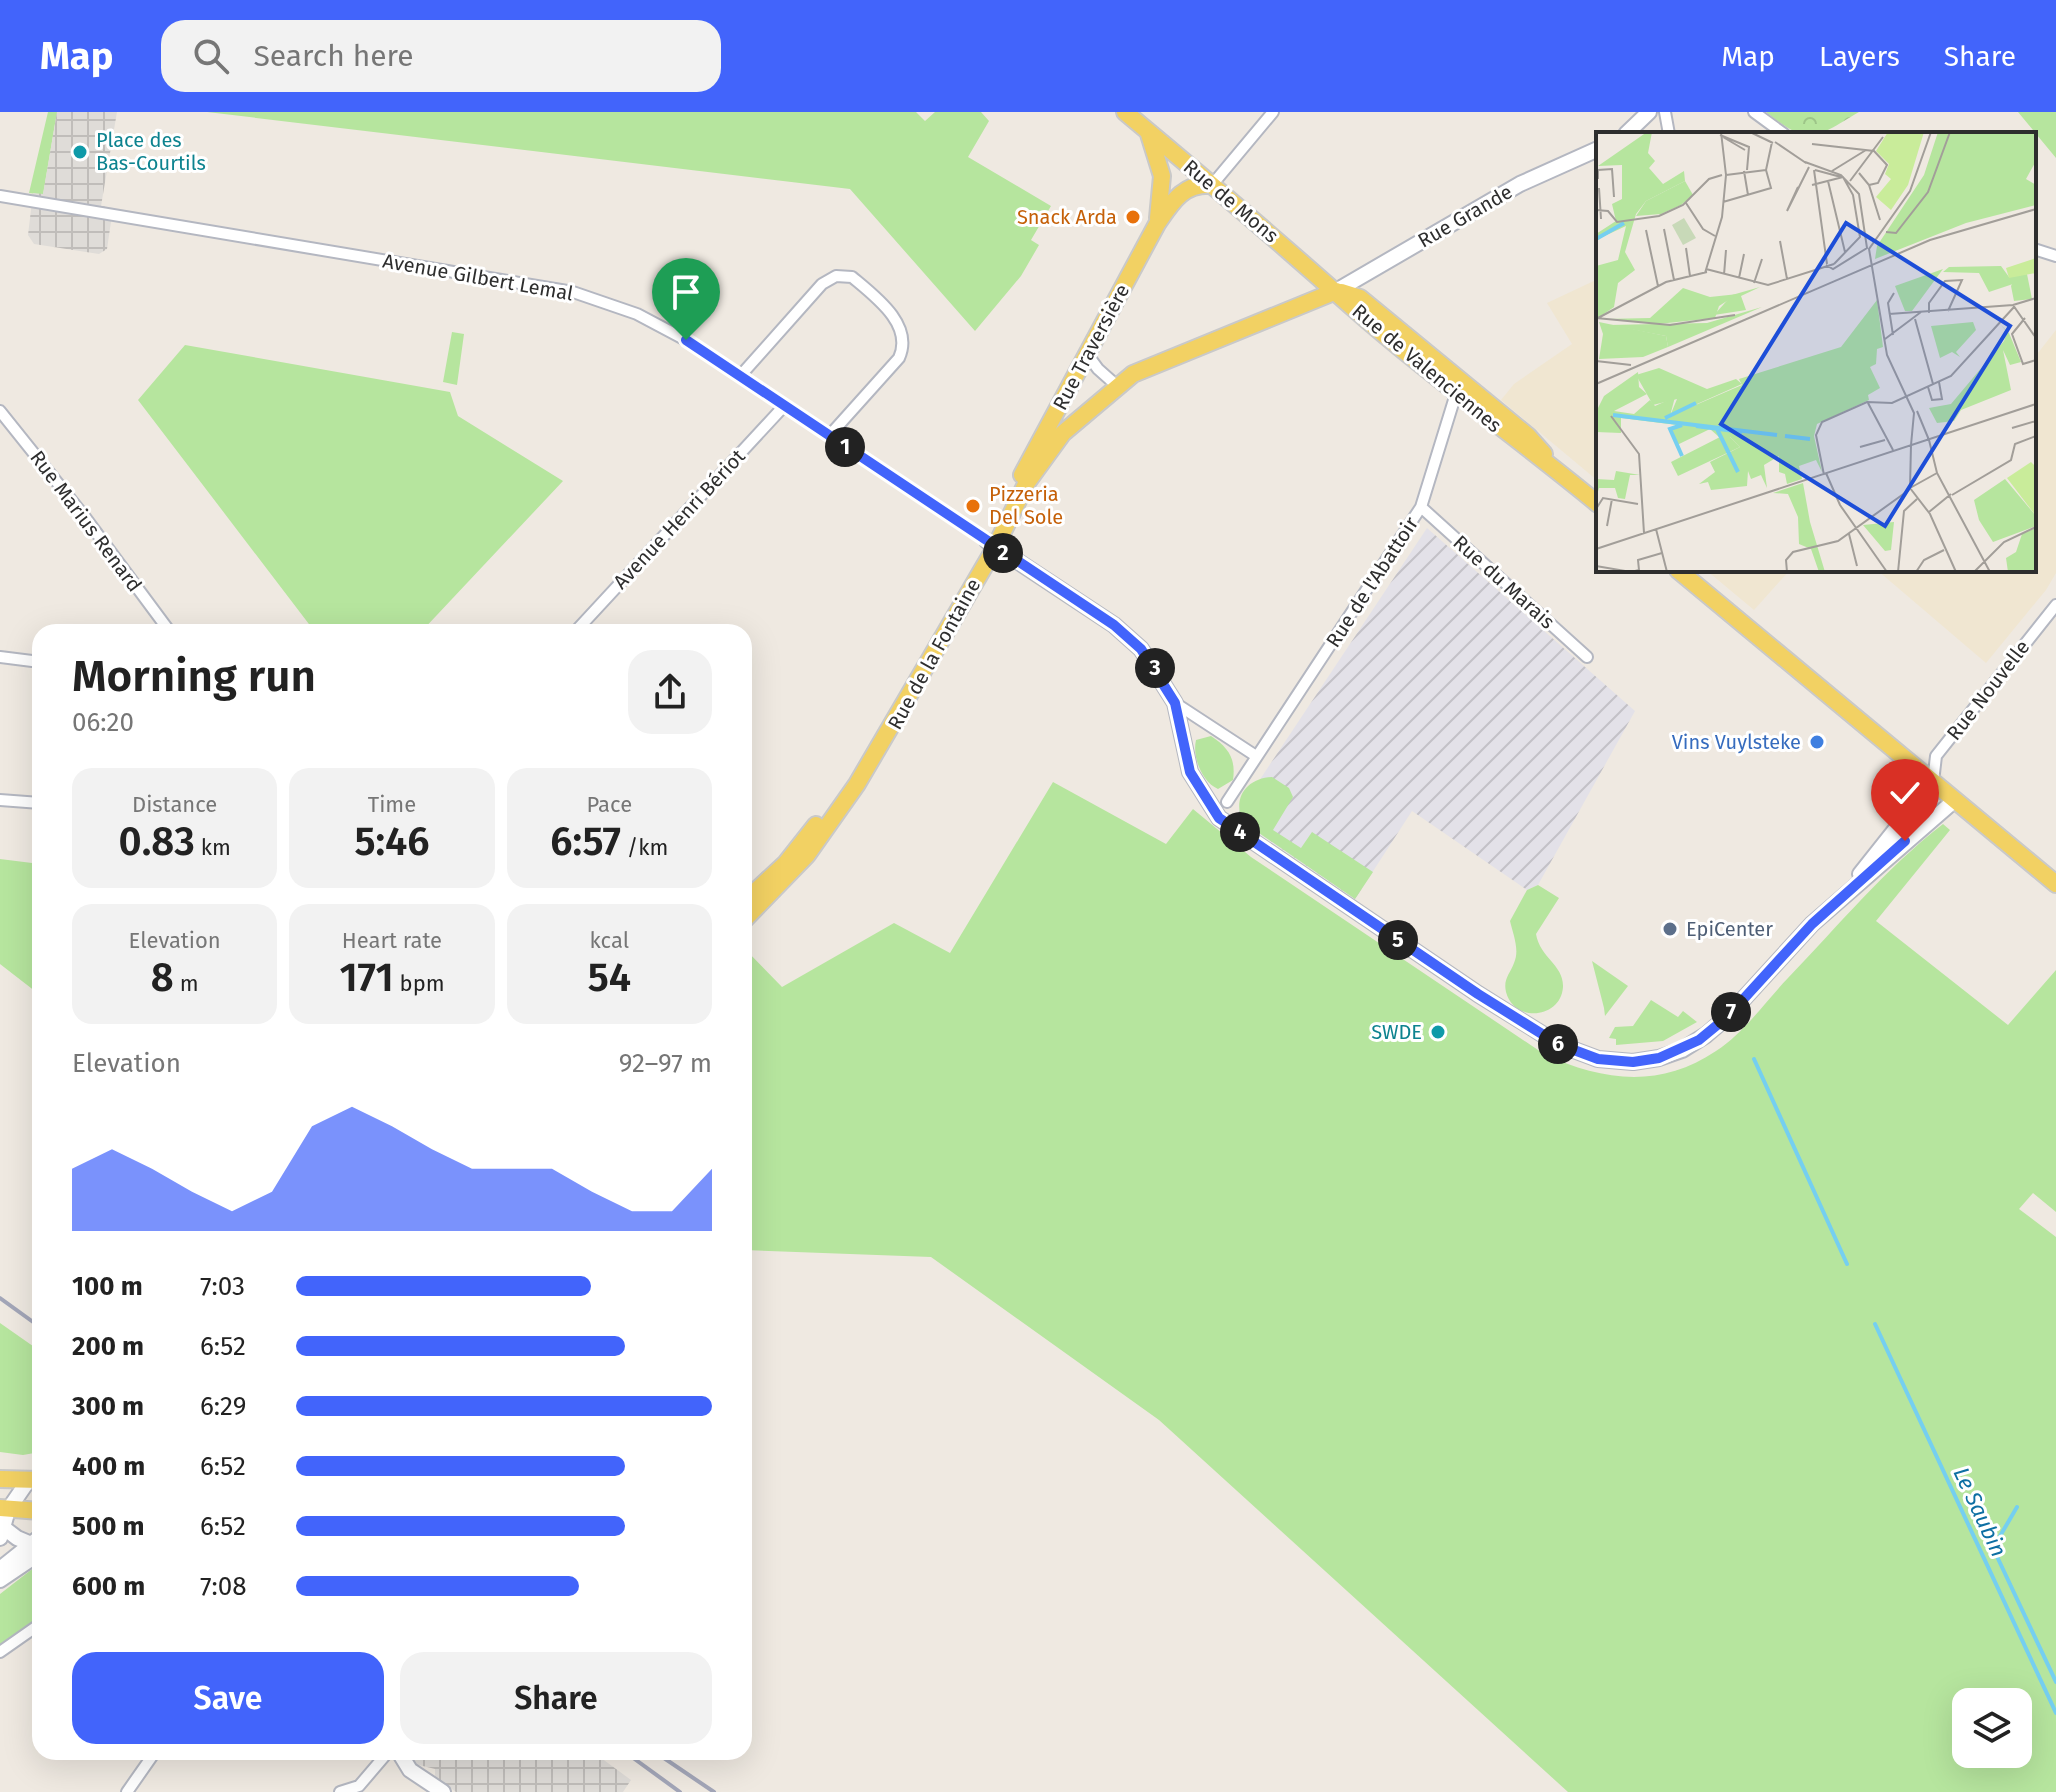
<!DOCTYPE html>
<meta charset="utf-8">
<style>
body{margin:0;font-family:"Fira Sans",sans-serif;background:#f2f2f2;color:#222;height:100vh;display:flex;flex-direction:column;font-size:30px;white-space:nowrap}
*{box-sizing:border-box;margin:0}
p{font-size:26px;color:#767676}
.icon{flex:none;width:44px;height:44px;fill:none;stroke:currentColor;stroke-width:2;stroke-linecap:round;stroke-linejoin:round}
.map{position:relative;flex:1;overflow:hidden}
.side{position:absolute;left:32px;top:512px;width:720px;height:1136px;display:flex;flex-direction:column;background:#fff;border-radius:24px;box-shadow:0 8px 32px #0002}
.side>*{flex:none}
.fabs{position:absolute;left:1952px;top:1576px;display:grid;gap:16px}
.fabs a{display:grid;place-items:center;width:80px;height:80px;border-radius:16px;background:#fff;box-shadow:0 8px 32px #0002;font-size:40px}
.pin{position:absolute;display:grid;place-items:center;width:68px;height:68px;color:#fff;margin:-82px -34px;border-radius:50% 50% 50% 0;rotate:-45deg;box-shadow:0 0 8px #0007}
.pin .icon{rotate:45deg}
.km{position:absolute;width:40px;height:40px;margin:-20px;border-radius:50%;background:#222;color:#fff;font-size:22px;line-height:40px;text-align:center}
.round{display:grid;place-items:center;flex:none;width:84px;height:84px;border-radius:24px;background:#f2f2f2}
.summary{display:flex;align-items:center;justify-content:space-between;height:136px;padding:0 40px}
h1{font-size:44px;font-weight:600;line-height:60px}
.metrics{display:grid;grid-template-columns:repeat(3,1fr);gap:12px;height:136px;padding:8px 40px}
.metrics div{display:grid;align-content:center;border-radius:20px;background:#f2f2f2;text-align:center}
.metrics b{font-size:40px;font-weight:600}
.metrics small{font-size:22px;font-weight:400}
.metrics p{font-size:22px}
.chart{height:224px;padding:16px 40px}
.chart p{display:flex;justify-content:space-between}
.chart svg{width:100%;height:144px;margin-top:8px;fill:#4264fb;opacity:.7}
.primary-button{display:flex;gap:16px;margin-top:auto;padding:16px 40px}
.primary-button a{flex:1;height:92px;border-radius:24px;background:#4264fb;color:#fff;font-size:32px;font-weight:600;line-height:92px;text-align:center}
.primary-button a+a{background:#f2f2f2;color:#222}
ul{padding:0 40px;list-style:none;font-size:26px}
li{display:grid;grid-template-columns:128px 96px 1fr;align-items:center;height:60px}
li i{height:20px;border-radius:10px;background:#4264fb}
header{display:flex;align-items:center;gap:48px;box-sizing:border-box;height:112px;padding:0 40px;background:#4264fb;color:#fff}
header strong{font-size:38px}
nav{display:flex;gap:44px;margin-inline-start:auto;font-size:28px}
.search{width:560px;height:72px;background:#f2f2f2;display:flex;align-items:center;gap:20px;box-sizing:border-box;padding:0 28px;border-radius:24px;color:#767676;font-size:30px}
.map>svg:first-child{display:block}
.industrial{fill:url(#industrial-furrows)}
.education{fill:#f0e6d1}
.grass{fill:#b6e59e;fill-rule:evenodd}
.park{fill:url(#park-crowns)}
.plaza{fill:url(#plaza-grid)}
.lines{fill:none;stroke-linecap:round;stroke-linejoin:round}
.stream{stroke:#75cff0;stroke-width:4}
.street-casing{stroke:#b4b7c1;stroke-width:14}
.secondary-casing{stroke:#b4b7c1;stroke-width:18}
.primary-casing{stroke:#c9c9c9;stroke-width:20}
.street{stroke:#fff;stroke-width:10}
.secondary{stroke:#fff;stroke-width:14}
.primary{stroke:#f2d163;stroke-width:16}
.rail{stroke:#a3a6b8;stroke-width:4}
.route-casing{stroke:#fff;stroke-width:16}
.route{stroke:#4264fb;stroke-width:10}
.culture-dot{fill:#0f9aa8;stroke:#fff;stroke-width:3}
.food-dot{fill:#e8710a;stroke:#fff;stroke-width:3}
.shop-dot{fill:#3f7fe0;stroke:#fff;stroke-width:3}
.service-dot{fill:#5c6f8a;stroke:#fff;stroke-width:3}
.labels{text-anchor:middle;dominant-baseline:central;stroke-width:6;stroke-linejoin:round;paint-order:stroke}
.culture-label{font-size:20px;fill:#0d838f;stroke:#fff;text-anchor:start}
.street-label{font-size:20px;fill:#2e2e2e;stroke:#fff}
.food-label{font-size:20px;fill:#c56008;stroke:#fff;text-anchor:end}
.shop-label{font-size:20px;fill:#366cbe;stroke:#fff;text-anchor:end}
.service-label{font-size:20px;fill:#4e5e75;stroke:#fff;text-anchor:start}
.water-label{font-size:22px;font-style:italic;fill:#0d6fa3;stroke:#fff}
.inset-river{fill:none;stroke:#75cff0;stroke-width:4}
.inset-road{fill:none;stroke:#a29e99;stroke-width:2}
.view{fill:#1d4ed8;fill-opacity:0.15;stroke:#1d4ed8;stroke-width:4}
.inset-edge{fill:none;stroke:#2e2e2e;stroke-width:4}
</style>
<header>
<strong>Map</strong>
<div class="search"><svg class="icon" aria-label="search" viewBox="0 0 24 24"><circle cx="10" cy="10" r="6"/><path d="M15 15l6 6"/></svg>Search here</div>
<nav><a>Map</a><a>Layers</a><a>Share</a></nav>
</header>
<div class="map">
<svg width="2056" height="1680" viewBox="0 0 2056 1680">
<defs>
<pattern id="industrial-furrows" width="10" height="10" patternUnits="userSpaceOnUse" patternTransform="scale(2)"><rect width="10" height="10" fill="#e3e1e8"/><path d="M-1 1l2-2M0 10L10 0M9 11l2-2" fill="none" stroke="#c3c1c7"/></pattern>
<pattern id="park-crowns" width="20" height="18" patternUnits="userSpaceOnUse" patternTransform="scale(2)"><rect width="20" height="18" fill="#b6e59e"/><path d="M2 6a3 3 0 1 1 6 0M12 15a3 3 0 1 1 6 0" fill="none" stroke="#9dc588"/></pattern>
<pattern id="plaza-grid" width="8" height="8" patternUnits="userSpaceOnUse" patternTransform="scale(2)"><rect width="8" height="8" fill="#dfdcd8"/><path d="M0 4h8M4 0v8" fill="none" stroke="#c0bdba"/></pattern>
</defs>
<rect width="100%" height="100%" fill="#efe9e1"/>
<!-- industrial -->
<path class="industrial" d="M 1427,416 L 1635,599 L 1538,773 L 1527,778 L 1412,699 L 1355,787 L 1235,705 Z"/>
<!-- education -->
<path class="education" d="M 1598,167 L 1598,369 L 1501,288 L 1514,272 L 1572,232 L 1547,191 Z
M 2056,218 L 2056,461 L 2046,478 L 1986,551 L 1877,458 L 2034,458 L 2034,246 Z
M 1706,458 L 1790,458 L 1754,498 Z"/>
<!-- grass -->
<path class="grass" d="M 48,0 L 57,0 L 43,83 L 29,81 Z
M 207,0 L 916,0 L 925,9 L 935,0 L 981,0 L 989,9 L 968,45 L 1051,94 L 1031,128 L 1039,133 L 1021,164 L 975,219 L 850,77 Z
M 2018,0 L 2056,0 L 2056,46 Z
M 452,220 L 464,222 L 457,273 L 443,270 Z
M 185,233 L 450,280 L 458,304 L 563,369 L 421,520 L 315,520 L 138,288 Z
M 1211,624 C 1229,636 1236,647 1233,668 L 1218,677 C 1202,670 1192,645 1196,628 Z
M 1272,665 L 1289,676 L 1293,685 L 1273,718 L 1301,736 L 1312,720 L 1373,760 L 1355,787 L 1243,710 C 1232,687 1246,666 1272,665 Z
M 1053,670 L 1166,732 L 1193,697 L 1251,745 L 1544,942 C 1602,969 1660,977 1716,939 C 1744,921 1765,890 1788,866 C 1839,813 1885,757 1943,712 L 1950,718 L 1876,809 L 2008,913 L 2056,858 L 2056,1100 L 2033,1081 L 2019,1097 L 2056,1125 L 2056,1680 L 1568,1680 L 1159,1308 L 931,1145 L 744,1138 L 744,836 L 782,875 L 894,811 L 950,841 ZM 1966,1590 L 2018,1590 L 2018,1642 L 1966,1642 Z
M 0,747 L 40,752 L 40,883 L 0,852 Z
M 1538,773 L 1559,786 L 1536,822 C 1540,846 1564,853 1563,875 C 1561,907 1514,911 1506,880 C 1503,867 1510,862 1514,851 C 1520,838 1513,822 1510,809 L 1527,778 Z
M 1592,849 L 1628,874 L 1605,904 L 1604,896 Z
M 1651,888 L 1678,905 L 1683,899 L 1697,910 L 1663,929 L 1616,933 L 1616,927 L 1609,926 L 1615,915 L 1633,914 Z
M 0,1211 L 40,1239 L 40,1340 L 23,1343 L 0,1340 Z
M 40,1451 L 40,1506 L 0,1533 L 0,1482 Z"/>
<!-- park -->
<path class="park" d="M 1766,0 L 1859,0 C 1815,26 1809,35 1766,0 Z"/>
<!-- plaza -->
<path class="plaza" d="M 57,0 L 117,0 L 101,94 L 113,96 L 107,137 L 99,142 L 34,132 L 28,123 L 33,81 L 43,82 Z
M 413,1640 L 593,1640 L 631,1668 L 623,1680 L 456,1680 L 435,1665 L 435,1657 L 415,1652 Z"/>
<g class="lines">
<!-- stream -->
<path class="stream" d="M 1754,947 L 1847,1152
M 1875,1212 L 2056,1601
M 2017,1395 L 1993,1436 L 2056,1570"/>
<defs>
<path id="street" d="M 1665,0 L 1669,22
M 1754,0 L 1784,22
M 1212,73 L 1273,0
M 0,84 L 573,180 L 637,202 L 686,228 L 987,429
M 2034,137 L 2056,144
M 1087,242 L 1098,257 L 1116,273
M 741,263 L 822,172 L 836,164 L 852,165 C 876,185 914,213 899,246 L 829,324
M 0,299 L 84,404 L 170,520
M 1421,395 L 1587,545
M 575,520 L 784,294
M 0,545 L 40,550
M 1175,591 L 1256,644
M 1933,670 L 1936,644 L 2056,493
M 0,688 L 40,691
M 1227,690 L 1421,395 L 1454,288 L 1460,282
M 0,1540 L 40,1512
M 127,1680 L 155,1640
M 340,1680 L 359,1674 L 388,1640"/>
<path id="secondary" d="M 1626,22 L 1649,0
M 1336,179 L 1520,72 L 1598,37
M 987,429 L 1114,513 L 1141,537 L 1175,591 L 1190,660 L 1219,706 L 1478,882 L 1558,932 L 1598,947 L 1633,950 L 1659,946 L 1682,938 L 1706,923 L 1727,905 L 1812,812 L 1955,688
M 1860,762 L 1933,670
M 0,1413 L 17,1426 L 36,1434
M 0,1426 L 8,1398 L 28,1369
M 0,1457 L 40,1425
M 0,1468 L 40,1441
M 399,1640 L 410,1658 L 443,1680"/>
<path id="primary" d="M 1125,0 C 1202,64 1277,128 1351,194 C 1430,264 1517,325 1598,392
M 1148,19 L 1162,64 L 1158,106
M 1341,180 L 1360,186 L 1528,324 L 1544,342
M 1022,363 L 1157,112 C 1172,90 1183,71 1212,73
M 1678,458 L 2056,772
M 744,790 L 786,751 L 816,713
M 744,808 L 807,743 L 857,672 L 995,436 L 1026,372 L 1063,321 L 1133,262 L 1336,179
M 0,1367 L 40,1368
M 0,1396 L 40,1399"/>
</defs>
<!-- street casing -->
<use href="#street" class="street-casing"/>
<!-- secondary casing -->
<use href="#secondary" class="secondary-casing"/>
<!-- primary casing -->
<use href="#primary" class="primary-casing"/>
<!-- street -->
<use href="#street" class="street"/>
<!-- secondary -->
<use href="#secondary" class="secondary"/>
<!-- primary -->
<use href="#primary" class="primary"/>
<!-- rail -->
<path class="rail" d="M 0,1186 L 40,1215
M 625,1640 L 680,1680
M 655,1640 L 714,1680"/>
</g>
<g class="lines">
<defs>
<path id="route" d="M 686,228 L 1114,513 L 1141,537 L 1175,591 L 1190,660 L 1219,706 L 1478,882 L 1558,932 L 1598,947 L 1633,950 L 1659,946 L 1699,928 L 1727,905 L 1812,812 L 1905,729"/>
</defs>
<!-- route casing -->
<use href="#route" class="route-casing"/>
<!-- route -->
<use href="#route" class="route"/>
</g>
<!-- markers -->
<g class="culture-dot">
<circle cx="80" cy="40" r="8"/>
<circle cx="1438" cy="920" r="8"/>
</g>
<g class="food-dot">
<circle cx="1133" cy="105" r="8"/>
<circle cx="973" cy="394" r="8"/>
</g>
<circle class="shop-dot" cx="1817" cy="630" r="8"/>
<circle class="service-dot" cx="1670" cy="817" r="8"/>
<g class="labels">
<!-- culture labels -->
<g class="culture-label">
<text x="96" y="28">Place des<tspan x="96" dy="23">Bas-Courtils</tspan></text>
<text x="1422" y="920" text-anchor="end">SWDE</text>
</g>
<!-- street labels -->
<g class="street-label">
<text transform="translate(1231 89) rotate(40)">Rue de Mons</text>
<text transform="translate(1465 104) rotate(-30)">Rue Grande</text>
<text transform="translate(478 165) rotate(10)">Avenue Gilbert Lemal</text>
<text transform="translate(1091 235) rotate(-62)">Rue Traversière</text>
<text transform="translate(1427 256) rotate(40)">Rue de Valenciennes</text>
<text transform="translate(679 407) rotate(-47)">Avenue Henri Bériot</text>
<text transform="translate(86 409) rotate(53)">Rue Marius Renard</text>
<text transform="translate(1372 470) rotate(-57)">Rue de l'Abattoir</text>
<text transform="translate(1504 470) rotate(42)">Rue du Marais</text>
<text transform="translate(934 542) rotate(-61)">Rue de la Fontaine</text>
<text transform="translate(1988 578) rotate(-52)">Rue Nouvelle</text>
</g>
<!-- food labels -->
<g class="food-label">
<text x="1117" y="105">Snack Arda</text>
<text x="989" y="382" text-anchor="start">Pizzeria<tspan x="989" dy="23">Del Sole</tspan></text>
</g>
<!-- shop labels -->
<g class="shop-label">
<text x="1801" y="630">Vins Vuylsteke</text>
</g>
<!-- service labels -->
<g class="service-label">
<text x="1686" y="817">EpiCenter</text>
</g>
<!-- water labels -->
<g class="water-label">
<text transform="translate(1980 1400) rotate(65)">Le Saubin</text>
</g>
</g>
<!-- overview -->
<g transform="translate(1596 20)">
<rect width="440" height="440" fill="#efe9e1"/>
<path d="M 51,0 L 56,0 L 52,21 L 59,29 L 53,36 L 67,52 L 88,39 L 89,49 L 50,69 L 40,82 L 29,120 L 39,138 L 22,151 L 18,175 L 2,186 L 0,134 L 22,128 L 30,94 L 0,108 L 0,102 L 20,89 L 16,72 L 26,67 L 26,33 L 2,34 ZM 342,0 L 440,0 L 440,29 L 430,47 L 440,53 L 440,73 L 370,91 L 279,127 L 281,114 L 328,43 ZM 347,137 L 316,179 L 309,179 L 299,154 ZM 431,142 L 436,167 L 418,169 L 415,154 L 420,144 ZM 164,155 L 145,164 L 150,178 L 118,183 L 136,163 ZM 281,168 L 287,215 L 281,217 L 280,232 L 274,235 L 284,256 L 272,263 L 273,268 L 221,292 L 218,304 L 226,340 L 220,328 L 203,334 L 206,347 L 191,352 L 189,342 L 183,340 L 183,324 L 168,333 L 171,356 L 165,343 L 155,347 L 152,339 L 151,354 L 115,358 L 112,350 L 103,352 L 119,340 L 114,330 L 144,315 L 134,305 L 123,305 L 114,297 L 81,313 L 74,297 L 81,293 L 25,286 L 25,301 L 0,300 L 0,280 L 8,264 L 42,240 L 43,255 L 51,262 L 18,279 L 38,282 L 54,268 L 59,274 L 79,265 L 74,284 L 146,253 L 143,247 L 245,215 ZM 166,175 L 72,215 L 70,204 L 13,193 L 111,191 ZM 377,190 L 380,198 L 360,220 L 364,225 L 356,220 L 344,226 L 335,194 ZM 404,192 L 413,201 L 425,230 L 414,233 L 407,218 L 415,258 L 365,278 L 358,289 L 341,291 L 333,276 L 355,272 L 408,209 L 411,200 ZM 20,339 L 44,343 L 34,343 L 29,367 L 22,366 L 19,356 L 3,356 L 0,367 L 0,347 L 18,348 ZM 207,351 L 214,390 L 229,440 L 223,440 L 215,417 L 203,412 L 202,385 L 192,362 L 177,361 ZM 298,390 L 295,418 L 289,419 L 267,393 Z" fill="#b6e59e"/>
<path d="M 405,134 L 413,145 L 420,144 L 420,151 L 393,160 L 383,141 L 347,140 L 353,135 ZM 87,156 L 114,165 L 142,162 L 123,174 L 119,186 L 62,192 L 8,187 L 54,186 ZM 3,190 L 70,204 L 72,215 L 47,225 L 3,227 L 7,202 ZM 63,236 L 111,257 L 140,247 L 146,252 L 74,284 L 81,267 L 57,273 L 40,243 ZM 124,305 L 134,305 L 144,315 L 82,344 L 75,330 ZM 409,347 L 440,384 L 440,394 L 397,410 L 383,388 L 378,368 ZM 440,396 L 440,440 L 412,440 L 410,426 L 420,420 L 426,402 Z" fill="#b6e59e"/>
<path d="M 88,86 L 100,106 L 87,113 L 76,93 Z" fill="#c8d9b8"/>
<path d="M 89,49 L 97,63 L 85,73 L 65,82 L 40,84 L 50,69 Z" fill="#b6e59e"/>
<path d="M 292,0 L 328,0 L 312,53 L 295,78 L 280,65 L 295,47 L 289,42 L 293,32 L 280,19 ZM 440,126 L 440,141 L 413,146 L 410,136 ZM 435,330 L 440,335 L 440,384 L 411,346 Z" fill="#c9ec9a"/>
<path class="inset-river" d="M 0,107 L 28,91M 17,283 L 181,303M 69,286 L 100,271M 100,294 L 146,300M 121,297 L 142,340M 189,304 L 214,307M 86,324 L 74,297 L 86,293"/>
<path class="inset-road" d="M 154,0 L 177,11M 124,3 L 153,15 L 151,38M 127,5 L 149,18M 179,10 L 210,31M 216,12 L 278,19 L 291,33 L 282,51 L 273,53M 209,30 L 245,43 L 263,62 L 271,116 L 237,137 L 230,133M 218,38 L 231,132M 219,38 L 245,45M 148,39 L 152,63M 236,39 L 270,18M 263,41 L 273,53 L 284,88M 130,43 L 170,38M 2,47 L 2,38 L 16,37 L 18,65M 232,49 L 249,120M 254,49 L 287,5M 216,53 L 247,45M 202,55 L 191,79 L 213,35M 3,56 L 5,87M 127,70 L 175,56 L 170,38 L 176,10M 90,71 L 107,97 L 119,104M 0,78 L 12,79 L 21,90 L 63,84 L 87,73 L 113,47 L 126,43M 68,97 L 78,148M 50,98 L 62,154M 290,100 L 300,101 L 332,60 L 354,0M 184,109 L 191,147M 90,116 L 94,144M 238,132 L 264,105 L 257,63 L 247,45M 110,137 L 172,153 L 238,132M 109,141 L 126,85 L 130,43 L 125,0M 128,143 L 130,118M 143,146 L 148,122M 158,151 L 166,127M 417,173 L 440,206M 333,181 L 333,171 L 349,149 L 366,148 L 352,179M 293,182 L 417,173 L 440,166M 0,186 L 74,193 L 139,183M 429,186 L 416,202 L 427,232 L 440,228M 0,187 L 70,150 L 111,140M 319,187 L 337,252M 297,203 L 292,171 L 298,161M 289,207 L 325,180M 0,229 L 35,233M 0,252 L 334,108 L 440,77M 332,255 L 336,268 L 346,267 L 343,250M 272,271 L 297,318M 321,279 L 333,308M 15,284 L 43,322 L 48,401M 416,296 L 440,289M 333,308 L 341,341 L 394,440M 315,313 L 314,356 L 334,382 L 360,440M 315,313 L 318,281 L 291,223 L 273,117 L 314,59 L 335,0M 264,315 L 289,308M 230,341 L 244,373 L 291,440M 228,343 L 220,303 L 226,290 L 271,270 L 296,271 L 355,244 L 418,175M 314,356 L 341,341M 356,363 L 415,328 L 419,312 L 440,304M 0,377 L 7,366 L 42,372M 333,380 L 355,362M 11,394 L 16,367M 60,397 L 71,440M 253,402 L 261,434M 0,417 L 440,272M 0,434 L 35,440 L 43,438 L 42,428 L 66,421M 191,440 L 190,428 L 197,420 L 242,409 L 313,358M 302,440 L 308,379 L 321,367M 320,440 L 328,428 L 348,418M 378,440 L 408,410 L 440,395"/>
<path class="view" d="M 250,91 L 414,194 L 289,394 L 125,292 Z"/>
<rect width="440" height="440" class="inset-edge"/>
</g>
</svg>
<div class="fabs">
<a><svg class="icon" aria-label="layers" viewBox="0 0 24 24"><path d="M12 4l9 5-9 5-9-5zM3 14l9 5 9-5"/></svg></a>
</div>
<div class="pin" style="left:686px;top:228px;background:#1e9e55"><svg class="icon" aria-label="arrive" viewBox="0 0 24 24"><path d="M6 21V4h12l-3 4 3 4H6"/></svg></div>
<div class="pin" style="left:1905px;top:729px;background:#d93025"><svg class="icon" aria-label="check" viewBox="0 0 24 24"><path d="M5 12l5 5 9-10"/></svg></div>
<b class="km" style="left:845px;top:335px">1</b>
<b class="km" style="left:1003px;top:441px">2</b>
<b class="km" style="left:1155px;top:556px">3</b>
<b class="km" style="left:1240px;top:720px">4</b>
<b class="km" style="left:1398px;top:828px">5</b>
<b class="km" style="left:1558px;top:932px">6</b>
<b class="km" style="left:1731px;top:900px">7</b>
<section class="side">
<div class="summary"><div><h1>Morning run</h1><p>06:20</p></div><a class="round"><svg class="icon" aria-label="share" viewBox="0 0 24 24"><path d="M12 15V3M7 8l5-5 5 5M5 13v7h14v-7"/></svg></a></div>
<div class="metrics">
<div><p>Distance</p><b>0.83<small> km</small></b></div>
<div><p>Time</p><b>5:46</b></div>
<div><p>Pace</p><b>6:57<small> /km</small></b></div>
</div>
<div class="metrics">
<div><p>Elevation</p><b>8<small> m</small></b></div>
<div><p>Heart rate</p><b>171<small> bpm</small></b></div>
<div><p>kcal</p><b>54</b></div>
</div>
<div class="chart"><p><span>Elevation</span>92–97 m</p>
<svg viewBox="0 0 160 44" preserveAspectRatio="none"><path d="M0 44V25L10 19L20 25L30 32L40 38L50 32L60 12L70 6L80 12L90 19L100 25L110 25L120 25L130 32L140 38L150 38L160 25V44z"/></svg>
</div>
<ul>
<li><b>100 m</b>7:03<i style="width:71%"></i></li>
<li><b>200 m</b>6:52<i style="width:79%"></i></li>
<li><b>300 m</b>6:29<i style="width:100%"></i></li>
<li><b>400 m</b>6:52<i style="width:79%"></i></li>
<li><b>500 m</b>6:52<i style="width:79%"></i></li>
<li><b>600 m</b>7:08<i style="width:68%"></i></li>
</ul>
<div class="primary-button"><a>Save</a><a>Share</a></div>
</section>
</div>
